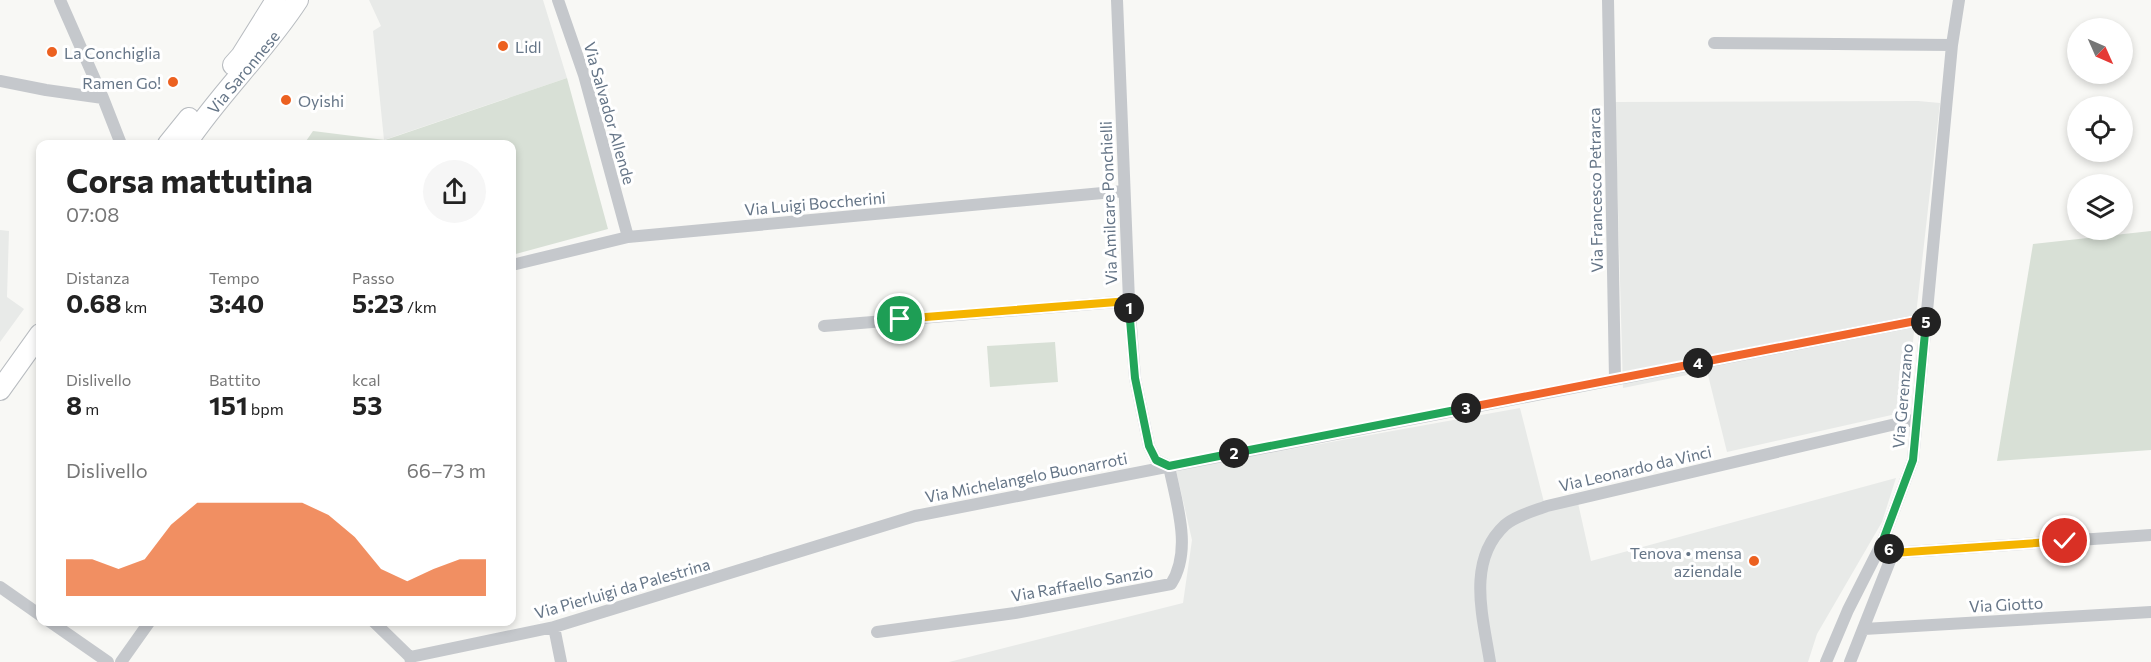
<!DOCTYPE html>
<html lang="it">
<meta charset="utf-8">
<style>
body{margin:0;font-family:Commissioner,sans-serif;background:#f6f6f6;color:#222;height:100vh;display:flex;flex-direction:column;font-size:22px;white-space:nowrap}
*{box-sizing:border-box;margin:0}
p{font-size:20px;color:#767676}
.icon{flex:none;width:33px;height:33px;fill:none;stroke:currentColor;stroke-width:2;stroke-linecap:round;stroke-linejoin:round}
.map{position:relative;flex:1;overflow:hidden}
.details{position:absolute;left:36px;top:140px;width:480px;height:486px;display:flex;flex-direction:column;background:#fff;border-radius:12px;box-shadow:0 3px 9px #0003}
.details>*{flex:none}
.needle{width:39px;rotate:135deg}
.tools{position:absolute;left:2067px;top:18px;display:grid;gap:12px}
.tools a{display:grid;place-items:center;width:66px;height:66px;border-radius:50%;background:#fff;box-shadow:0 3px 9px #0003;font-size:30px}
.pin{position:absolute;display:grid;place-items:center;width:51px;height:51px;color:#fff;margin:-26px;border:3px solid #fff;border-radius:50%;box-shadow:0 2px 6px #0007}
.km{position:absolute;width:30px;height:30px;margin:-15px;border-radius:50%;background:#222;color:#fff;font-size:16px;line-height:30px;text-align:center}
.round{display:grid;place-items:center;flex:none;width:63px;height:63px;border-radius:32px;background:#f6f6f6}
.head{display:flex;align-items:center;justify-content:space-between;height:102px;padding:0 30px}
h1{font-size:33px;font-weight:700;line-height:45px}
.metrics{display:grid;grid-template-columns:repeat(3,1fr);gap:9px;height:102px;padding:6px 30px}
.metrics div{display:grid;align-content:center}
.metrics b{font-size:26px;font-weight:700}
.metrics small{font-size:16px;font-weight:400}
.metrics p{font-size:16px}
.chart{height:168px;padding:12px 30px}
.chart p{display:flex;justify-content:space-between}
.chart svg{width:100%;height:108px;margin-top:6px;fill:#ec6120;opacity:.7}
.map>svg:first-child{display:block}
.built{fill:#e8eae8}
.green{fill:#d8e0d6}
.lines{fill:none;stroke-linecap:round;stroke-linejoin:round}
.primary-casing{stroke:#b8bcc0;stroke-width:22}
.street{stroke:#c5c8cc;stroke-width:12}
.primary{stroke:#fff;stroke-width:20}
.split-1-casing{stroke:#fff;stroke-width:12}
.split-2-casing{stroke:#fff;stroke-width:12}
.split-3-casing{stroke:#fff;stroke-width:12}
.split-4-casing{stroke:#fff;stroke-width:12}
.split-5-casing{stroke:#fff;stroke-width:12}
.split-6-casing{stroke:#fff;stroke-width:12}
.split-7-casing{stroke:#fff;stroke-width:12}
.split-1{stroke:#f5b400;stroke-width:8}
.split-2{stroke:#22a559;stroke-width:8}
.split-3{stroke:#22a559;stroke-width:8}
.split-4{stroke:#f0652b;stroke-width:8}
.split-5{stroke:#f0652b;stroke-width:8}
.split-6{stroke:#22a559;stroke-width:8}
.split-7{stroke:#f5b400;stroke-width:8}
.poi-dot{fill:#ec6120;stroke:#fff;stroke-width:2}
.labels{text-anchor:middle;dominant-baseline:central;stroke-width:6;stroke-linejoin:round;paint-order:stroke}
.poi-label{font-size:16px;fill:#657587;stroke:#fff;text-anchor:start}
.street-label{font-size:16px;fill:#657587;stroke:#fff}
</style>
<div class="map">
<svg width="2151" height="662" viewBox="0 0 2151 662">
<rect width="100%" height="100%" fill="#f8f8f5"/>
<!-- built -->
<path class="built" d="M 369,0 L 543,0 L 567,78 L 384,140 L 373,31 L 381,26 Z
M 1918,101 L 1940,103 L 1905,412 L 1727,452 L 1707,371 L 1623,388 L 1615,102 Z
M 0,230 L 9,231 L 7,297 L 24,309 L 0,342 Z
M 1520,408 L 1546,510 L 1578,503 L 1591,561 L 1896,478 L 1882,522 L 1817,634 L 1808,662 L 949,662 L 1183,603 L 1192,540 L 1176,470 Z"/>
<!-- green -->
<path class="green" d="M 567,78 L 608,229 L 512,255 L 512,144 L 304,144 L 313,131 L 385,140 Z
M 2151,231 L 2151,450 L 1997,461 L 2033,244 Z
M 1055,342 L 1058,382 L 990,387 L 987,346 Z"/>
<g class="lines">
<defs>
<g id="primary">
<path d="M 233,65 L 241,56 L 276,0"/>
<path d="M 168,144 L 189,118"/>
<path id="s1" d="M 186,144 C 220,93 265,51 298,0"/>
<path d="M 0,390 L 40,334"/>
</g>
</defs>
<!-- primary casing -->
<use href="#primary" class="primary-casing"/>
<!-- street -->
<path class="street" d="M 60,0 L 103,98 L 121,144
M 558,0 L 584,75 L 628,237
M 1608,0 L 1615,379
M 1714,43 L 1952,45
M 0,81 L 46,90 L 103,98
M 512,265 L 628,237 L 1124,191
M 824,326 L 1129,301
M 1882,543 L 1893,553 L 2151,535
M 0,587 L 40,615
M 49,621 L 108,662
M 373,621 L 410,657 L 411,662
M 554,627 L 561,662
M 1864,629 L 2151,612
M 877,632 L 1015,613 L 1171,584 C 1193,550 1176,502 1169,466 L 1156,460 L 1149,446 L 1135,378 L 1129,301 L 1117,0
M 410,657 L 554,627 L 915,516 L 1926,319
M 121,662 L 150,621
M 1490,662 C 1483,617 1466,561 1505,525 C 1515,516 1534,511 1547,506 L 1917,419
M 1826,662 L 1848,610 L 1882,543 L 1913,460 L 1952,45 L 1959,0
M 1850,662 L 1893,553"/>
<!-- primary -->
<use href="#primary" class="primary"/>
</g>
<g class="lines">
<defs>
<path id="split-1" d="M 900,319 L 1129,301 L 1129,308"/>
<path id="split-2" d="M 1129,308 L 1135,378 L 1149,446 L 1156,460 L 1169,466 L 1234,453"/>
<path id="split-3" d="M 1234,453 L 1466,408"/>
<path id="split-4" d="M 1466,408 L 1698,363"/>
<path id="split-5" d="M 1698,363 L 1926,319 L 1926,322"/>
<path id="split-6" d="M 1889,549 L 1882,543 L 1913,460 L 1926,322"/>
<path id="split-7" d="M 1889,549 L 1893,553 L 2065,541"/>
</defs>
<!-- split-1 casing -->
<use href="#split-1" class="split-1-casing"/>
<!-- split-2 casing -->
<use href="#split-2" class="split-2-casing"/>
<!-- split-3 casing -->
<use href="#split-3" class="split-3-casing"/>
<!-- split-4 casing -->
<use href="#split-4" class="split-4-casing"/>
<!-- split-5 casing -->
<use href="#split-5" class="split-5-casing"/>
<!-- split-6 casing -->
<use href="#split-6" class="split-6-casing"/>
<!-- split-7 casing -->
<use href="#split-7" class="split-7-casing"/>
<!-- split-1 -->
<use href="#split-1" class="split-1"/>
<!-- split-2 -->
<use href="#split-2" class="split-2"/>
<!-- split-3 -->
<use href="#split-3" class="split-3"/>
<!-- split-4 -->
<use href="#split-4" class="split-4"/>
<!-- split-5 -->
<use href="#split-5" class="split-5"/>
<!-- split-6 -->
<use href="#split-6" class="split-6"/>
<!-- split-7 -->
<use href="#split-7" class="split-7"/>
</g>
<!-- markers -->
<g class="poi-dot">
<circle cx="503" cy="46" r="6"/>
<circle cx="52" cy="52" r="6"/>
<circle cx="173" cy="82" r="6"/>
<circle cx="286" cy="100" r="6"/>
<circle cx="1754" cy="561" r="6"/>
</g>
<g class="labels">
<!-- poi labels -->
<g class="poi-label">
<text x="515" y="46">Lidl</text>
<text x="64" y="52">La Conchiglia</text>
<text x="161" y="82" text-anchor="end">Ramen Go!</text>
<text x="298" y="100">Oyishi</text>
<text x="1742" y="552" text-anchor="end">Tenova • mensa<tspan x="1742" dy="18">aziendale</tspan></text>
</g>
<!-- street labels -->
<g class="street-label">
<text stroke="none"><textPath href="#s1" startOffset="92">Via Saronnese</textPath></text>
<text transform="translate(610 113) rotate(74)">Via Salvador Allende</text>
<text transform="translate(1595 190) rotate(-91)">Via Francesco Petrarca</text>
<text transform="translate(815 203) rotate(-5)">Via Luigi Boccherini</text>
<text transform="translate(1108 203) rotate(-92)">Via Amilcare Ponchielli</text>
<text transform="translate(1902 396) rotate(-85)">Via Gerenzano</text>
<text transform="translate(1635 468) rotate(-13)">Via Leonardo da Vinci</text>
<text transform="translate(1026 477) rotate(-11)">Via Michelangelo Buonarroti</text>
<text transform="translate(1082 583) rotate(-10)">Via Raffaello Sanzio</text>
<text transform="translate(622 588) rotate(-16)">Via Pierluigi da Palestrina</text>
<text transform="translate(2006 604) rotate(-3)">Via Giotto</text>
</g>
</g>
</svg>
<div class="tools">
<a><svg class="needle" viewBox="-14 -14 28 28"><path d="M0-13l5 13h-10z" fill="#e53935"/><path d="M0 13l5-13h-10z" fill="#767676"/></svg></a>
<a><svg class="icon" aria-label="locate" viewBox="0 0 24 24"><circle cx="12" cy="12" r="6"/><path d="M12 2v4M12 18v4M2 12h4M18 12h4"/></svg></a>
<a><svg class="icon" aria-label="layers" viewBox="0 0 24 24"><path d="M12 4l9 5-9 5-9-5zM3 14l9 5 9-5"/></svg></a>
</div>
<div class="pin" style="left:900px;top:319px;background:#1e9e55"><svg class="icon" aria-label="arrive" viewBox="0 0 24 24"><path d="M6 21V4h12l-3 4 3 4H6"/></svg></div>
<div class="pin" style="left:2065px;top:541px;background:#d93025"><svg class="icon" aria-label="check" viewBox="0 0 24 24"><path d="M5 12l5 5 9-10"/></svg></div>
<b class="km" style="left:1129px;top:308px">1</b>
<b class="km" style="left:1234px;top:453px">2</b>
<b class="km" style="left:1466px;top:408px">3</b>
<b class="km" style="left:1698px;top:363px">4</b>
<b class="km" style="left:1926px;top:322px">5</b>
<b class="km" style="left:1889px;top:549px">6</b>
<section class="details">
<div class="head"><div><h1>Corsa mattutina</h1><p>07:08</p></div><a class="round"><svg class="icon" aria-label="share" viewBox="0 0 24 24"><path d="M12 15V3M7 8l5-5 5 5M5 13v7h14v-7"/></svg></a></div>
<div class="metrics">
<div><p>Distanza</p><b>0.68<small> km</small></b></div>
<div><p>Tempo</p><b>3:40</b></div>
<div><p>Passo</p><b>5:23<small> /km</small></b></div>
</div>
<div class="metrics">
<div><p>Dislivello</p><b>8<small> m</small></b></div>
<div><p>Battito</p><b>151<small> bpm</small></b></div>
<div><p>kcal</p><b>53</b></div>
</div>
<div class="chart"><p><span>Dislivello</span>66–73 m</p>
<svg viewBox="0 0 160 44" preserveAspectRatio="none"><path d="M0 44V29L10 29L20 33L30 29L40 15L50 6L60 6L70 6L80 6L90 6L100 11L110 20L120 33L130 38L140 33L150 29L160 29V44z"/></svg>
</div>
</section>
</div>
